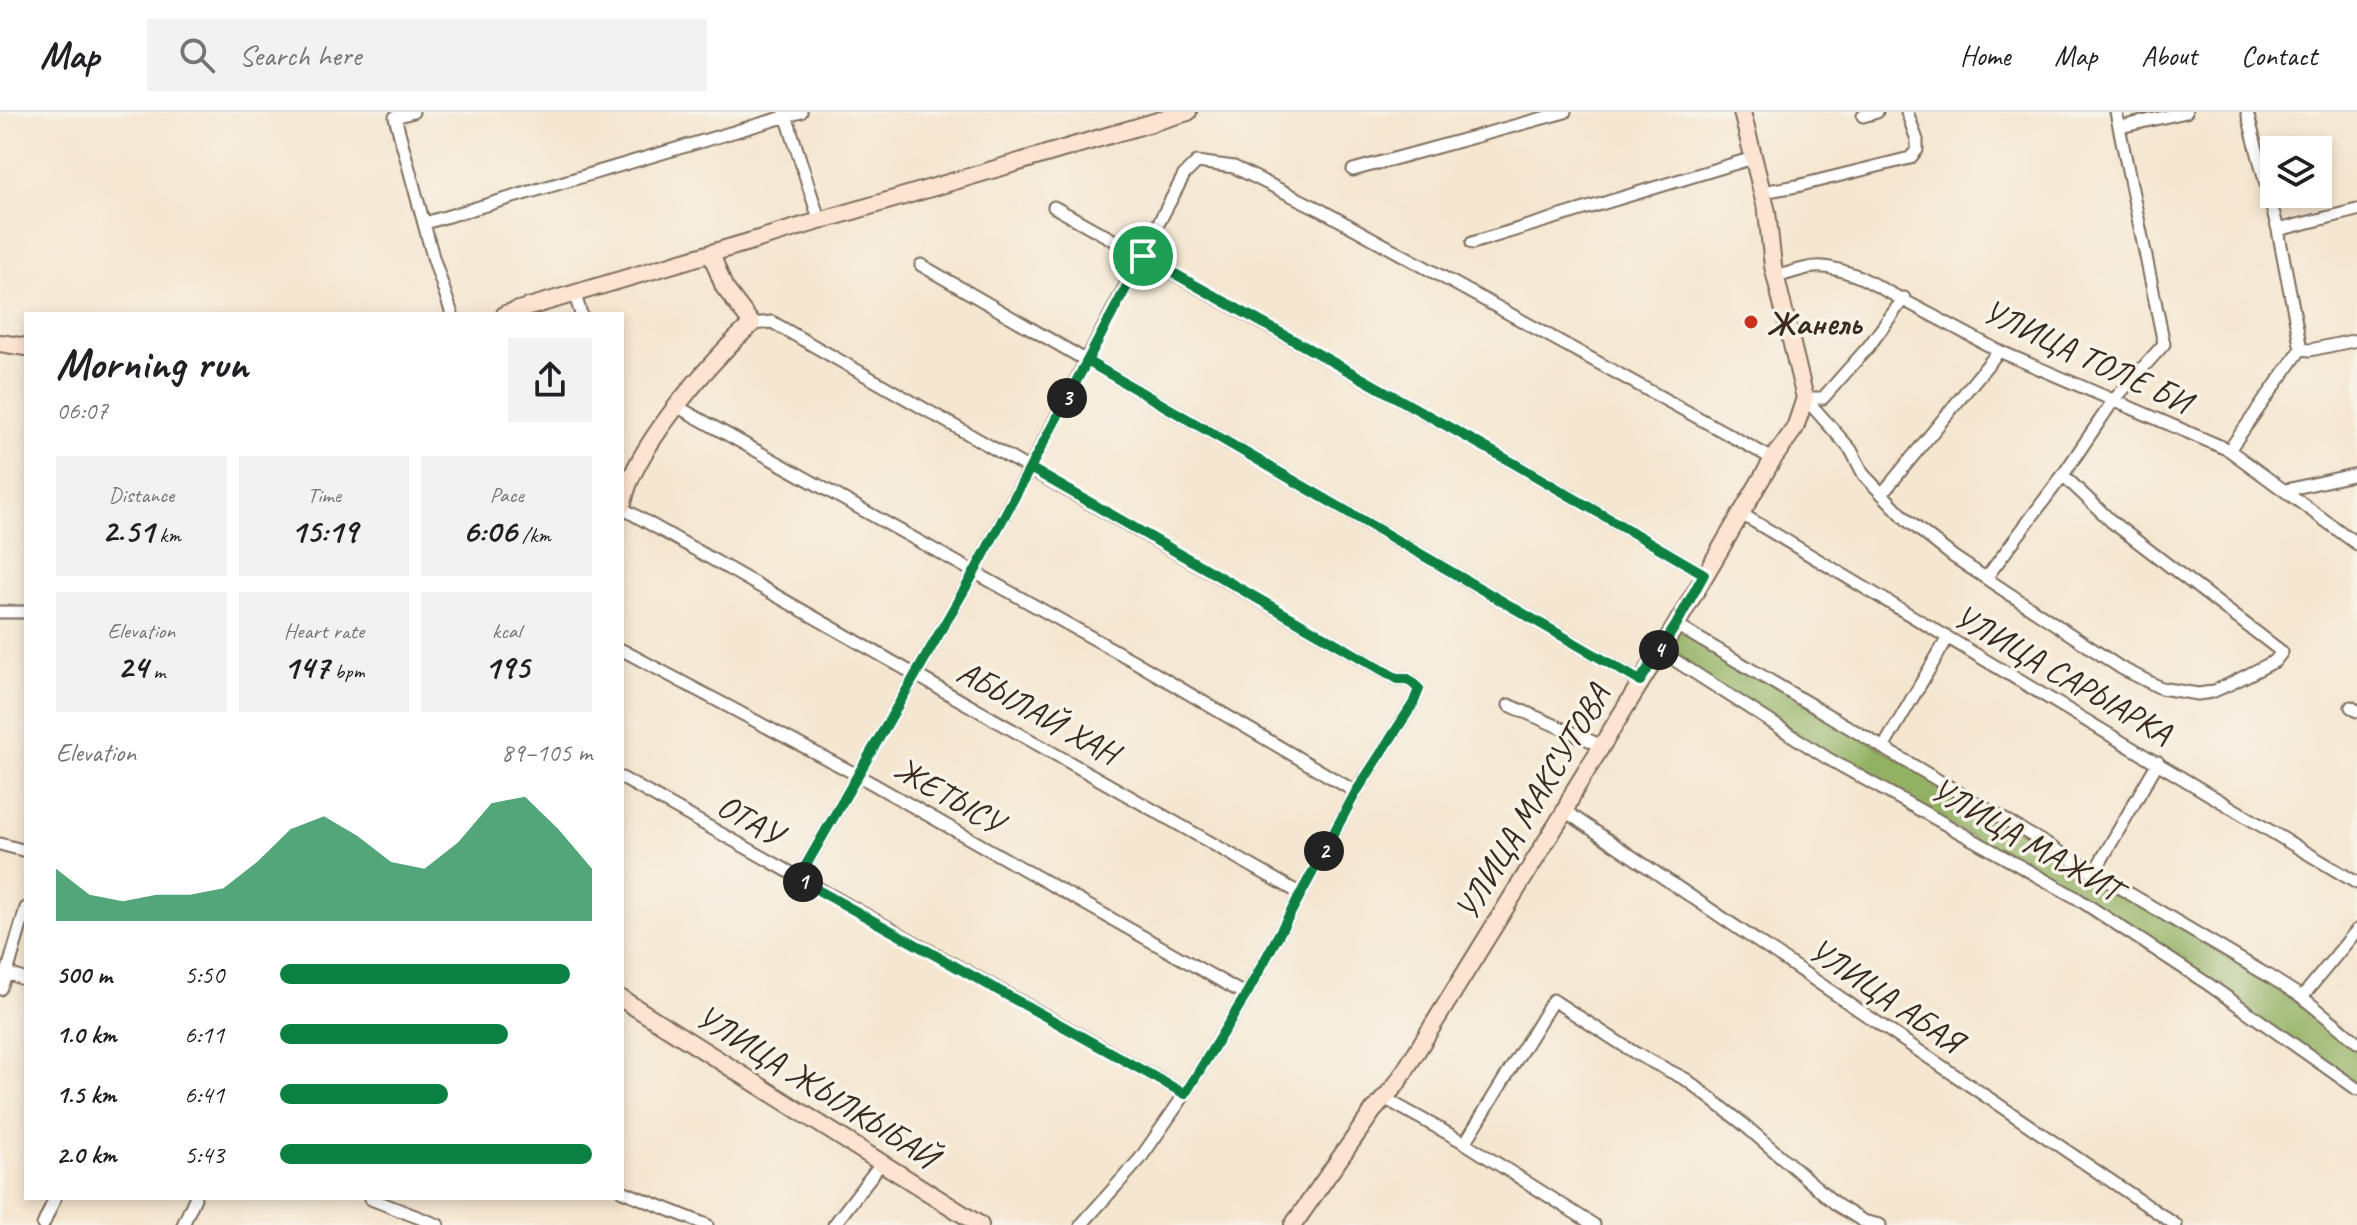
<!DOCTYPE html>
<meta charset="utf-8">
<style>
body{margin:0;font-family:Caveat,sans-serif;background:#f2f2f2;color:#202124;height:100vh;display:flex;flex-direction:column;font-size:30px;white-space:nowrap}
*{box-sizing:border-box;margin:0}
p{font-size:26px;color:#757577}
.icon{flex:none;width:44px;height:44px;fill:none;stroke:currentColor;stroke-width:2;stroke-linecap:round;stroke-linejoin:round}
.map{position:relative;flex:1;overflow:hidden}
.drawer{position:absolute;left:24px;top:200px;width:600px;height:888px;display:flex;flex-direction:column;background:#fff;border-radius:0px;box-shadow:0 4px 12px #0003}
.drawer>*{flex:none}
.tools{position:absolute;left:2260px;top:24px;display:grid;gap:16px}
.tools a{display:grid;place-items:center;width:72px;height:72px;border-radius:0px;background:#fff;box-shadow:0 4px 12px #0003;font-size:40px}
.pin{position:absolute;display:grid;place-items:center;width:68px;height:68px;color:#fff;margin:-34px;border:4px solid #fff;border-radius:50%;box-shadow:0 2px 8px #0007}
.km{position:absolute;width:40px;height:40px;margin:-20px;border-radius:50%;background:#222;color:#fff;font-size:22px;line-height:40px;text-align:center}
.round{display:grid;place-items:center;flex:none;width:84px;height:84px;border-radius:0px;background:#f2f2f2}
.summary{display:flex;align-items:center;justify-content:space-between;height:136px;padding:0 32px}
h1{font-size:44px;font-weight:700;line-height:60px}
.stats{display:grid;grid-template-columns:repeat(3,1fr);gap:12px;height:136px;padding:8px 32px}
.stats div{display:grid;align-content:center;border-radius:0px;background:#f2f2f2;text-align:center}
.stats b{font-size:34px;font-weight:700}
.stats small{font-size:22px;font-weight:400}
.stats p{font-size:22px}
.chart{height:224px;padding:16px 32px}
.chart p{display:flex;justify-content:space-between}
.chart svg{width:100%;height:144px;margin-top:8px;fill:#0b8043;opacity:.7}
ul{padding:0 32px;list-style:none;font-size:26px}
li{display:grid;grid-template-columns:128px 96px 1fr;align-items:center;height:60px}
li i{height:20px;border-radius:10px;background:#0b8043}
header{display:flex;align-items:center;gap:48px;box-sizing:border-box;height:112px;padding:0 40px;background:#fff;border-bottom:2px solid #e0e0e0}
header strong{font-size:38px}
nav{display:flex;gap:44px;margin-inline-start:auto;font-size:28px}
.search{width:560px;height:72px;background:#f2f2f2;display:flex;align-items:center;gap:20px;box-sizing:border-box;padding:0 28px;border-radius:0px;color:#757577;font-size:30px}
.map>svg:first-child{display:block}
.forest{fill:#93b163;stroke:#676e40;stroke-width:2}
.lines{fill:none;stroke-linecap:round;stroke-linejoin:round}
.street-casing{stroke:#7c6c5c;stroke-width:15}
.secondary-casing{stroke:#7c6c5c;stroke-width:20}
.street{stroke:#fff;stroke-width:11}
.secondary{stroke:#fde4d1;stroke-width:16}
.route-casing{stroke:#fff;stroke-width:16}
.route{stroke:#0b8043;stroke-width:10}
.poi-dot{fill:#c8321e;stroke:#f7f3e8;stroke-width:3}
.labels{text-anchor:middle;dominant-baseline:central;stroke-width:7;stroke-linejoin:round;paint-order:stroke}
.poi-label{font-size:34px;font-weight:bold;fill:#3b2a1e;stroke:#f7f3e8;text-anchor:start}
.street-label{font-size:34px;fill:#3b2a1e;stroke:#f7f3e8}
</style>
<header>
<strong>Map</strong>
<div class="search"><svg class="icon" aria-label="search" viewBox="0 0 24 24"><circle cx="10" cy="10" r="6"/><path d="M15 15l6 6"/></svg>Search here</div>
<nav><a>Home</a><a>Map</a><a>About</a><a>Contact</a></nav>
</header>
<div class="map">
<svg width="2357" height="1113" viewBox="0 0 2357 1113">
<rect width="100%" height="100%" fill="#f7f3e8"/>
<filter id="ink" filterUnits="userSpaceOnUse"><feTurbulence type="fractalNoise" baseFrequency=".0125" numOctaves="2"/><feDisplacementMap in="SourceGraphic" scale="16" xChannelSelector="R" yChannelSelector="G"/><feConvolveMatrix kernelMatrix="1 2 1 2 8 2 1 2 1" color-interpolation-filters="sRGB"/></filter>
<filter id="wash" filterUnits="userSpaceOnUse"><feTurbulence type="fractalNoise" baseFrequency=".006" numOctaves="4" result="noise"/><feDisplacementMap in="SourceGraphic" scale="32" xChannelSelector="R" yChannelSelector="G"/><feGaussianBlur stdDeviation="1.8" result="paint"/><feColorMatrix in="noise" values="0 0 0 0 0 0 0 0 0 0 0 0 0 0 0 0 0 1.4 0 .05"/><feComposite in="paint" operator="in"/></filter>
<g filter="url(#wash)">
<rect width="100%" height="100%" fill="#f5e6d0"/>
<!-- forest -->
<path class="forest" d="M 1673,511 L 2298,886 L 2357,931 L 2357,977 L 2075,786 L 1716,576 L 1661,529 Z"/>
</g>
<g filter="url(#ink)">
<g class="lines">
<defs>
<path id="street" d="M 413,0 L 395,5 L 433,145 L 452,202
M 785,0 L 819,107
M 1863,4 L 1877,0
M 2120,15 L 2186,0
M 1353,58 L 1565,0
M 1762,80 L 1797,74 L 1910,46 L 1917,38 L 1917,28 L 1907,0
M 1054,95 L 1515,352 L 1704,462
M 425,111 L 801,0
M 2278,118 L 2357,98
M 1472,131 L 1753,46
M 921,153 L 1640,569
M 1776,165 C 1815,153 1820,150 1860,165 L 1999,239 L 2229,338 L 2357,432
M 574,180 L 581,202
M 752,212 L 772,210 L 1398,567 L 1408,567 L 1419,577 L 1413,592 L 1356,680 L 1246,883 L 1185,982 L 1140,1047 L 1081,1113
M 2301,237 L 2310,238 L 2357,228
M 1805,286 L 1851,338 L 1864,363 L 1908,409 L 1954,445 L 2121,556 L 2161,576 L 2198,582 L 2212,580 L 2230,572 L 2275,549 L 2282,540 L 2112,410 L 2063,363
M 1805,286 L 1823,286 L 1869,234 L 1904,186
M 678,295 L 1132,548 L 1356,680
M 2229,338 L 2301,237 L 2278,118 L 2247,0
M 2286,378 L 2357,362
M 1882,382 L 1999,239
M 622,396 L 1301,782
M 1740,401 L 2357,771
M 1986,466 L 2063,363 L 2113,289 L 2164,232 L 2116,0
M 0,500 L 26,500
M 1676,513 L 2267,863 L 2302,885 L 2357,930
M 622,538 L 859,664 L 1246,883
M 1659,538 L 1827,646 L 2075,785 L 2208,872 L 2357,977
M 1509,593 L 1600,633
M 2351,595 L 2357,599
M 1883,636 L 1947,527
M 622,666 L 1185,982
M 1565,699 L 2176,1113
M 0,732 L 26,739
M 2095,759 L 2158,650
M 798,767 L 974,461 L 1184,63 L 1197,50 L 1234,55 L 1321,98 L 1773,347
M 7,861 L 26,868
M 0,877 L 7,861 L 26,796
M 2302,885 L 2357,818
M 1384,986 L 1465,1031 L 1594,1113
M 1465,1031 L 1553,888 L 1635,941 L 1687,968 L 1742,1011 L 1837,1093 L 1863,1109 L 1880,1113
M 622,1079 L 707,1113
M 371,1087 L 438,1113
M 43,1113 L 55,1086
M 183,1113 L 195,1086
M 834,1113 L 882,1050"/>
<path id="secondary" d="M 505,202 L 1188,0
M 0,231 L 26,235
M 622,394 C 625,384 627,373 632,364 C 653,317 713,246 752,212 L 724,175 L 711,141
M 622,887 L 980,1113
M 1293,1113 L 1373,999 L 1396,973 L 1565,699 L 1574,679 L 1676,513 L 1773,347 L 1795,316 L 1805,286 L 1773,154 L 1767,100 L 1742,0"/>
</defs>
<!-- street casing -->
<use href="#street" class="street-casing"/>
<!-- secondary casing -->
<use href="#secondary" class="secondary-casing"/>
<!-- street -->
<use href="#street" class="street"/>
<!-- secondary -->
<use href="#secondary" class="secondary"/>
</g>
</g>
<g class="lines" filter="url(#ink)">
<defs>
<path id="route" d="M 1143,144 L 974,461 L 798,767 L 1185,982 L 1246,883 L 1356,680 L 1413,592 L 1419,577 L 1408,567 L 1398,567 L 1030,356 L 1087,249 L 1640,569 L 1676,513 L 1704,462 L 1515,352 L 1143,144"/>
</defs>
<!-- route casing -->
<use href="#route" class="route-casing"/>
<!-- route -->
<use href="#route" class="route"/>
</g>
<!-- markers -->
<circle class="poi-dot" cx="1751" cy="210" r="8"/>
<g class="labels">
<!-- poi labels -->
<g class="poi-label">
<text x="1767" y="210">Жанель</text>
</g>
<!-- street labels -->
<g class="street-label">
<text transform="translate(2087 244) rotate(25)">УЛИЦА ТОЛЕ БИ</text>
<text transform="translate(2063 562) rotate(30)">УЛИЦА САРЫАРКА</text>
<text transform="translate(1038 600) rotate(29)">АБЫЛАЙ ХАН</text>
<text transform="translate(949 683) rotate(30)">ЖЕТЫСУ</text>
<text transform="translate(1532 690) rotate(-59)">УЛИЦА МАКСУТОВА</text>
<text transform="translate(750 707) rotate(30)">ОТАУ</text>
<text transform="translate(2026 727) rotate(30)">УЛИЦА МАЖИТ</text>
<text transform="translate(1886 883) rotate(34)">УЛИЦА АБАЯ</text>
<text transform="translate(817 974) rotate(32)">УЛИЦА ЖЫЛКЫБАЙ</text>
</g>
</g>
</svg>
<div class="tools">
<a><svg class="icon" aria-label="layers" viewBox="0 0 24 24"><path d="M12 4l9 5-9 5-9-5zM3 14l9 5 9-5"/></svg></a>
</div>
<div class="pin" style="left:1143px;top:144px;background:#1e9e55"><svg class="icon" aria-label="arrive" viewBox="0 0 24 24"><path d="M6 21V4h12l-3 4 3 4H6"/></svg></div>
<b class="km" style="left:803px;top:770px">1</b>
<b class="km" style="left:1324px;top:739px">2</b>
<b class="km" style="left:1067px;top:286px">3</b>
<b class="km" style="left:1659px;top:538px">4</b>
<section class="drawer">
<div class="summary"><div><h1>Morning run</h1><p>06:07</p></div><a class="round"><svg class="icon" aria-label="share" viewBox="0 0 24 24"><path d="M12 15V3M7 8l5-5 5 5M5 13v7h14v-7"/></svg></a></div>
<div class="stats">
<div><p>Distance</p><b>2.51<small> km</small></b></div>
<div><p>Time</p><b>15:19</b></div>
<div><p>Pace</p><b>6:06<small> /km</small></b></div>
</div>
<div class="stats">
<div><p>Elevation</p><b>24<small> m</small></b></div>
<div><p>Heart rate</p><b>147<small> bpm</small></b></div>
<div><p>kcal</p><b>195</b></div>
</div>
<div class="chart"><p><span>Elevation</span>89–105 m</p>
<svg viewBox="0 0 160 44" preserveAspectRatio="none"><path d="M0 44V28L10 36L20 38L30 36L40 36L50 34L60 26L70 16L80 12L90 18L100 26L110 28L120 20L130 8L140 6L150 16L160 28V44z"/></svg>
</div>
<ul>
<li><b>500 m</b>5:50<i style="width:93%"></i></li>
<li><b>1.0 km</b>6:11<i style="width:73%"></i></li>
<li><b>1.5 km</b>6:41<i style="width:54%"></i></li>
<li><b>2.0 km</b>5:43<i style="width:100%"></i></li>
</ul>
</section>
</div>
